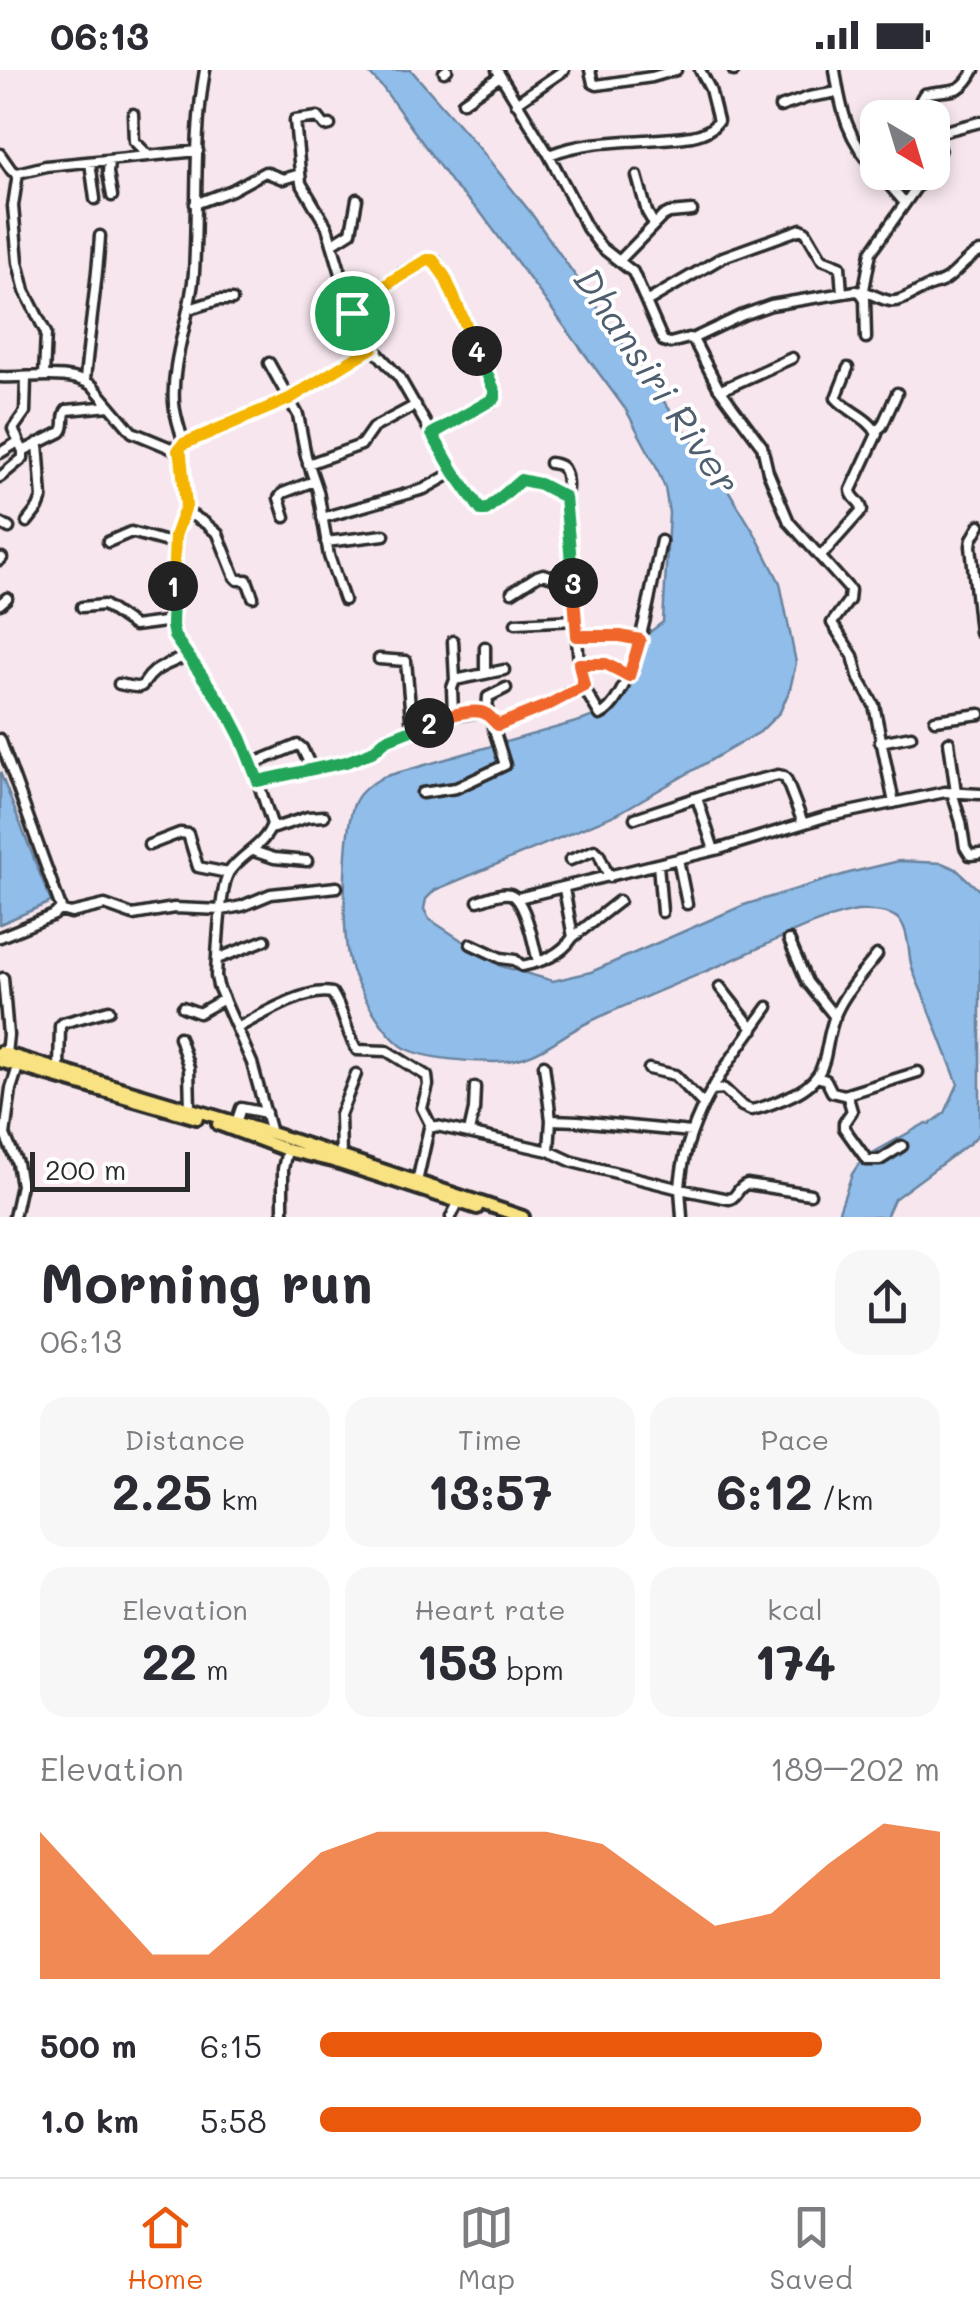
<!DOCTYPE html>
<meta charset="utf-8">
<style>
body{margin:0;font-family:Mali,sans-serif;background:#f7f7f7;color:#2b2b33;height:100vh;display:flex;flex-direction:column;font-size:38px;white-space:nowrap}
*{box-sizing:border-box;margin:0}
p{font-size:32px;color:#7c7c81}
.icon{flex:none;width:55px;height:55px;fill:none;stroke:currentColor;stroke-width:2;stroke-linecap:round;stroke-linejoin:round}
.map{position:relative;height:1147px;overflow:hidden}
.side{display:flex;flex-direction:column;background:#fff;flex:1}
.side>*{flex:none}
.needle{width:65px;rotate:142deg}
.buttons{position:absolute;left:860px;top:30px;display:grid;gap:20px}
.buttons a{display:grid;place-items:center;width:90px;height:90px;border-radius:20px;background:#fff;box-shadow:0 5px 15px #0003;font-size:50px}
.scale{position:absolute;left:30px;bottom:25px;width:160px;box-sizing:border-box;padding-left:10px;border:5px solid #2b2b2b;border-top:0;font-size:28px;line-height:35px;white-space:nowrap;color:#2b2b2b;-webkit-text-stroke:8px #fff;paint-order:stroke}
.pin{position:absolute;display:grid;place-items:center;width:85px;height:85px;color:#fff;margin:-42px;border:5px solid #fff;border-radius:50%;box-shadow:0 2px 10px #0007}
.km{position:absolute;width:50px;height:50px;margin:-25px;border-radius:50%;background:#222;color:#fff;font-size:28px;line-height:50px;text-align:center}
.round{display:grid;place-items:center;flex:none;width:105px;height:105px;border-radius:30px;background:#f7f7f7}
.head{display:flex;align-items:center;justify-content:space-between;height:170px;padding:0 40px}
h1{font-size:55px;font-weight:700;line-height:75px}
.figures{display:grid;grid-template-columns:repeat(3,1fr);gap:15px;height:170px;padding:10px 40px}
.figures div{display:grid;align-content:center;border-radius:25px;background:#f7f7f7;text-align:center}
.figures b{font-size:50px;font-weight:700}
.figures small{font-size:28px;font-weight:400}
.figures p{font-size:28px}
.chart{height:280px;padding:20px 40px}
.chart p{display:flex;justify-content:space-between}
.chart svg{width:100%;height:180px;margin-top:10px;fill:#ea580c;opacity:.7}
ul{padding:0 40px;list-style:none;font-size:32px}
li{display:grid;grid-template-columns:160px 120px 1fr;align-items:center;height:75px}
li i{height:25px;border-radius:12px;background:#ea580c}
.status{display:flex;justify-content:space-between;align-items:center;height:70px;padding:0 50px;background:#fff;direction:ltr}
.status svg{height:28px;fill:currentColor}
.dock{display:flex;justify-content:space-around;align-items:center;height:140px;border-top:2px solid #e1e1e2;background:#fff;font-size:28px;color:#7c7c81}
.dock a{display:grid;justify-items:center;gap:5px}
.dock .current{color:#ea580c}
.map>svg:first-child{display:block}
.water{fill:#91bdea;stroke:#68839e;stroke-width:2.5}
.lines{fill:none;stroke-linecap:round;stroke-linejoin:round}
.minor-casing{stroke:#2b2b2b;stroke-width:15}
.major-casing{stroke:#2b2b2b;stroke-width:18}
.minor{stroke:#fff;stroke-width:8}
.major{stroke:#f8e281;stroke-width:10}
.split-1-casing{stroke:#fff;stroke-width:20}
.split-2-casing{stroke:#fff;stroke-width:20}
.split-3-casing{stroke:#fff;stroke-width:20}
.split-4-casing{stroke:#fff;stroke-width:20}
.split-5-casing{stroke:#fff;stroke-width:20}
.split-1{stroke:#f5b400;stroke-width:12}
.split-2{stroke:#22a559;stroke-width:12}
.split-3{stroke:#f0652b;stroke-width:12}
.split-4{stroke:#22a559;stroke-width:12}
.split-5{stroke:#f5b400;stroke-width:12}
.labels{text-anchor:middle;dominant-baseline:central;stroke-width:8;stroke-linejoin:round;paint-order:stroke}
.water-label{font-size:38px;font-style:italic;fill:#4f5e6e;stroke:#fff}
</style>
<div class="status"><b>06:13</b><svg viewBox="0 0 49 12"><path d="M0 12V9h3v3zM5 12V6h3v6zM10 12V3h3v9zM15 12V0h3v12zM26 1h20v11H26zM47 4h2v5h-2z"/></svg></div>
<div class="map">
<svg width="980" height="1147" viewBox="0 0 980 1147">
<rect width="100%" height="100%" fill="#f7e6ee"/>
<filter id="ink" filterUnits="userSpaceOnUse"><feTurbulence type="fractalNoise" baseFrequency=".01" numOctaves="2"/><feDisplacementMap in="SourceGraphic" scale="20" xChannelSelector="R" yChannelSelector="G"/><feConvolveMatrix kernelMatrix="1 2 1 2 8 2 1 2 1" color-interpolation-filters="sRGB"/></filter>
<g filter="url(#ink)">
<!-- water -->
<path class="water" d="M 366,0 L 411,0 L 481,80 L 531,143 L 677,350 L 716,400 L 755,464 L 780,513 L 796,593 L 790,619 L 780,642 L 760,662 L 617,744 L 435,820 L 426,829 L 424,839 L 429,849 L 501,896 L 553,911 L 591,902 L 744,835 L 849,803 L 899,791 L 942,793 L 956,799 L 980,821 L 980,1063 L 970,1073 L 894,1129 L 886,1147 L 837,1147 L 852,1104 L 862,1089 L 926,1053 L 930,1054 L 945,1043 L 958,1014 C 947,986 936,958 925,929 C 920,918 914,906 911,894 C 908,880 909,853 894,846 C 884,841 868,840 857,841 C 813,849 771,874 730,891 C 684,911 636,930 591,951 C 554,968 539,991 495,992 C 471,992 426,989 405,978 C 384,966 354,913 349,890 C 342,861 343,758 355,732 C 361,720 371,714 383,707 L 583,650 C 619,638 622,603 639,574 C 644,565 655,558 663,552 L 669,443 L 665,418 L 655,394 L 626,340 L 481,143 L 453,115 L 383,18 Z
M 0,702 L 51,832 L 0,854 Z"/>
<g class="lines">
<defs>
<path id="minor" d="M 497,0 L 549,85 L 587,158 L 601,177 L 633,202 L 663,271 L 670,273 L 689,268 L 694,271 L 718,317 L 762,376 L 768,402 L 789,452 L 850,520 L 849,530 L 832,553 L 853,586 L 859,609 L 874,635 L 894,733
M 590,0 L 593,13 L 597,15 L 652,7 L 676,0
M 734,0 L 734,1
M 835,0 C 841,42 848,70 878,102
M 444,2 L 447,0
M 463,32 L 500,6
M 516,33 L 564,0
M 780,37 L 809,27 L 838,22
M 133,44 L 134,71 L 147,84
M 930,48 L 921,29 L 924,24 C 950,18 960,27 974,0
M 932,54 L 940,79 L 932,94
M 330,55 L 325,56 L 318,47 L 295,50 L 301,113 L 327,157 L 354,247 L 373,278 L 399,307 L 446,389 L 481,440 L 486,440 L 521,410 L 541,414 L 566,429 L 579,594 L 584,615
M 937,63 L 980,52
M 0,84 L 12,101 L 18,103 L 46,96 L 198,81
M 549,85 C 594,67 645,73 692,66 C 702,64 713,59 718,51 L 710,19 L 700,0
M 109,90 L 108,103 L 112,126
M 90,92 L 95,129
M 878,102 L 905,133
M 18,103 L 13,136 L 18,192 L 25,221 L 46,263 L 44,306
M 637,106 L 647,142 L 654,154
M 195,134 L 232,120 L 265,102 L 283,109 L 300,104
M 332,174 L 351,162 L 357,129
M 620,190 L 663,146 L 669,143 L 692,141
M 864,221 C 898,237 893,233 925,218 C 933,214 941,214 948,208 C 960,199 966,188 980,182
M 863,225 L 871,182 L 927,102
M 646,232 L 723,187 L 801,159 L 806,162 L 822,189 L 840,196 L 842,223
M 189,239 L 218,230 L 232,230
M 352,243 C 371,228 412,188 436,191 L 445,207 L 496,326 L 490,333 L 432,364
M 692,269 L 743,245 L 771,235 L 856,221 L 860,222 L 865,229 L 866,268
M 269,293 L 298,345 L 306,386 L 318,421 L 329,486 L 344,530
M 0,307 C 28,309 69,299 93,316 L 132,362 L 178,381 L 181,385 L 186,435 L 173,478 L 172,561 L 189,590 L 227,643 L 241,668 L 252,694 L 272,754 C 264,777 242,783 229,802 C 220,816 217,885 216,906 L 218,916 L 252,993 L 271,1063
M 85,310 C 89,262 97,215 100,166
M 721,320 L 792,288
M 876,361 L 882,356 L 897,323
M 183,374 L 289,329 L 373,278
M 23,381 L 61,362 C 67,356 61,346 67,340 L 110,336
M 178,381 L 183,371 C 180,359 175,346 174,333 C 171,289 191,246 194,202 C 198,135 193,66 205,0
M 0,383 L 18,372
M 550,393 C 553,393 560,395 562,397 C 568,403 568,421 565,427
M 308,394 L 361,375 L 373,358 L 416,335
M 0,407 L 23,388 L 23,381 L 13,359 L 25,342 L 26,308
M 185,441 L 205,453 L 218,464 L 235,507 L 238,510 L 247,510 L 253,527
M 285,447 L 279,428 L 283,423 L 314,411
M 322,448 L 424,419 L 454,402
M 27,452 L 38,438 L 42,428 L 38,373
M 0,453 L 9,458
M 980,455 L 972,469 L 971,476 L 980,562
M 108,472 L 131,462 L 174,474
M 326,472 L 384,465
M 821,486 L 862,440 C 862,431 851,429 851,420 L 877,364 C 870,348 848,342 836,328 L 848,298
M 0,490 L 2,488
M 512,522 L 537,506 L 543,504 L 556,508 L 572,502
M 0,534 L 7,528
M 82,537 L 104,535 L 134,556 L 172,551
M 516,553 L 575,550
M 577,566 L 620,566 L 640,570
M 453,571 L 455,610
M 485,577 L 485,604
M 379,589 L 406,591 L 412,660
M 579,594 C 600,592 611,595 629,606
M 119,614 C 152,621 136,616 155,601 C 163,595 176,591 186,586
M 453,644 L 452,618 L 455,610 L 504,600
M 487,644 L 488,627 L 506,618
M 935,650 L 980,644
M 0,669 L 61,838 L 54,845 L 0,867
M 880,672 L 911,666
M 949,672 L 956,722
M 252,694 L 298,675 L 302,678 L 312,699
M 258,711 L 345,691 L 371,682 L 391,668 L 449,646 L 484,642 L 498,655 L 548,635 L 582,615 L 600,645 C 636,628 652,511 661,471
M 952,722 L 961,752 L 965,777 L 970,785 L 980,784
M 422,723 L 456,718 L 505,695 L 491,650
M 697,728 L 714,780
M 635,748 L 725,718 L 778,705 L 783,706 L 786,709 L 803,753
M 271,759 L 308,747 L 324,746
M 149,775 L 180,763 L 188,764 L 198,797 L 228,803
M 253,781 L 274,788 L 307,791
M 678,789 L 687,834
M 570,790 L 595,780 L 599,784 L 609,807
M 658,794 L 662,842
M 518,828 L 719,779 L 825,747 L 945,722 L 980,724
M 478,831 C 487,828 500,822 510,824 C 526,829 534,877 538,892
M 60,840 L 71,843 L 105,835 L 133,845 L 174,838 L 222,840 L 242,836 L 271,824 L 337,817
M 573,867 L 619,831
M 789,870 L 807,912 L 835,947
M 471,874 L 501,888 L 515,890 L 522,896 C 542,892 561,885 573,867 L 564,819
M 217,889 L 265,870
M 3,908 L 8,965 L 6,984
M 720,917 L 753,959
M 183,937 L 199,943 L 224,929
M 768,937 C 728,993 684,1047 680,1119 L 729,1129 C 737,1128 737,1117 747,1114 L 810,1124
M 237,958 C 260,946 306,917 332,923 C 344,941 346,963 357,980 L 387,981 L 427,1006 L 428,1015 L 422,1038 L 431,1056
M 179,967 L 189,998 L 190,1039
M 544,995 L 551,1050 L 578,1051 L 691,1062
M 59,999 L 60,956 L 63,953 L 109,940
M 649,999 L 675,1005 L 703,1034
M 817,1007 L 826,1010 L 832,1022 L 844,1025 L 918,1002
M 711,1020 L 724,1019 L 742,1036 L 751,1040 C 764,1038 776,1032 788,1027 C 835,1007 820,982 836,943 C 845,922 863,903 877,885
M 847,1024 L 852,1041 L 844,1053 L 844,1058 L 867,1090 L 880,1090 L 902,1076
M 236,1053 L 241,1038 L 266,1043
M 469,1062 L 474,1040 L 475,1017
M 549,1081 L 551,1050
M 341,1087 L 340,1045 L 356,1004
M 417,1112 L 429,1058 L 437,1056 L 549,1081 L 573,1092 L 680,1119 L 682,1147
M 14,1147 L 21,1115 L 17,1093 L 5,1065 L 11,1019 L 18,997
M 283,1147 L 283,1099 L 287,1080
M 451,1147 L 458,1133"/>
<path id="major" d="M 0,982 L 271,1063 L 523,1147
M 0,991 L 197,1048
M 218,1054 L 287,1080 L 333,1091 L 477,1138"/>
</defs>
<!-- minor casing -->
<use href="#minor" class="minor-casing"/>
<!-- major casing -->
<use href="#major" class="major-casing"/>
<!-- minor -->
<use href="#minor" class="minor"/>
<!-- major -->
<use href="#major" class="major"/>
</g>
</g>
<g class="lines" filter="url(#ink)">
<defs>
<path id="split-1" d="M 173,516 L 175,466 L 186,436 L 181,385 L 178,381 L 183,374 L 289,329 L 372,278 L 352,243"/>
<path id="split-2" d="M 173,516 L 172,556 L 174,566 L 228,643 L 241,668 L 258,711 L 346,692 L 372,682 L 386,670 L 429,653"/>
<path id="split-3" d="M 429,653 C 442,648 474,636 486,644 C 491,647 494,652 498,655 L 548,635 L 584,616 L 579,594 L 606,594 L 629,606 L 640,570 L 620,566 L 577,566 L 573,513"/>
<path id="split-4" d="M 477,281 L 495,322 L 495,328 L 432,364 L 454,402 L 481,440 L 486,440 L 521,410 L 540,414 L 565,427 L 573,513"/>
<path id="split-5" d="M 352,243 L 392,211 L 427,190 L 433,190 L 445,207 L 477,281"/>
</defs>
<!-- split-1 casing -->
<use href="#split-1" class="split-1-casing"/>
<!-- split-2 casing -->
<use href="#split-2" class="split-2-casing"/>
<!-- split-3 casing -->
<use href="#split-3" class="split-3-casing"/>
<!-- split-4 casing -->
<use href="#split-4" class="split-4-casing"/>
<!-- split-5 casing -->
<use href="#split-5" class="split-5-casing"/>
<!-- split-1 -->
<use href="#split-1" class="split-1"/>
<!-- split-2 -->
<use href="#split-2" class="split-2"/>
<!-- split-3 -->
<use href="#split-3" class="split-3"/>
<!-- split-4 -->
<use href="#split-4" class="split-4"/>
<!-- split-5 -->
<use href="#split-5" class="split-5"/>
</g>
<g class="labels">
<!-- water labels -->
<g class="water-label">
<text transform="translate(658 310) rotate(56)">Dhansiri River</text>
</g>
</g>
</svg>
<div class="buttons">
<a><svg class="needle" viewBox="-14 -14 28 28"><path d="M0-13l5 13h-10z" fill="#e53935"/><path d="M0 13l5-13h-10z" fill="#7c7c81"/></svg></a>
</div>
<div class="scale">200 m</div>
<div class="pin" style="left:352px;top:243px;background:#1e9e55"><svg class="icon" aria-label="arrive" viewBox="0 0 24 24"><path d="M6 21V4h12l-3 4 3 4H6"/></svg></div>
<b class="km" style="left:173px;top:516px">1</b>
<b class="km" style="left:429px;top:653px">2</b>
<b class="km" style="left:573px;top:513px">3</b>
<b class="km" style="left:477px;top:281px">4</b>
</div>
<section class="side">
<div class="head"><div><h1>Morning run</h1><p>06:13</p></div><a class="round"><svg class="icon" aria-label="share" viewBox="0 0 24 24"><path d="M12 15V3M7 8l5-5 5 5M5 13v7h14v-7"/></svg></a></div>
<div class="figures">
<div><p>Distance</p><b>2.25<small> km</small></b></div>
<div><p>Time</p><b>13:57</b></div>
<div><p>Pace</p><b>6:12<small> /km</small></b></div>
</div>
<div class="figures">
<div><p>Elevation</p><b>22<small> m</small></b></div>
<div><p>Heart rate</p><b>153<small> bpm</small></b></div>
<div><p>kcal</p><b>174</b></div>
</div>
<div class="chart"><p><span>Elevation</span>189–202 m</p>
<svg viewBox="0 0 160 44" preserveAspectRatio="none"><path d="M0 44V8L10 23L20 38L30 38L40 26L50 13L60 8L70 8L80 8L90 8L100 11L110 21L120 31L130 28L140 16L150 6L160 8V44z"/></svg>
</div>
<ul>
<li><b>500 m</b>6:15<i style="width:81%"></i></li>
<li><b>1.0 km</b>5:58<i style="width:97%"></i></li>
</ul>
</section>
<nav class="dock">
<a class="current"><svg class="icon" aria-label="home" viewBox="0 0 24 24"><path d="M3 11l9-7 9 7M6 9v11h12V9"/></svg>Home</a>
<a><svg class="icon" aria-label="map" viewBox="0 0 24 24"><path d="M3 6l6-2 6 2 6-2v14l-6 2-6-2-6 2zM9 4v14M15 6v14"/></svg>Map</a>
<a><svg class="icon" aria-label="saved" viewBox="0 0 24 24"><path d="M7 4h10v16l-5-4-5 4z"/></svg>Saved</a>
</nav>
